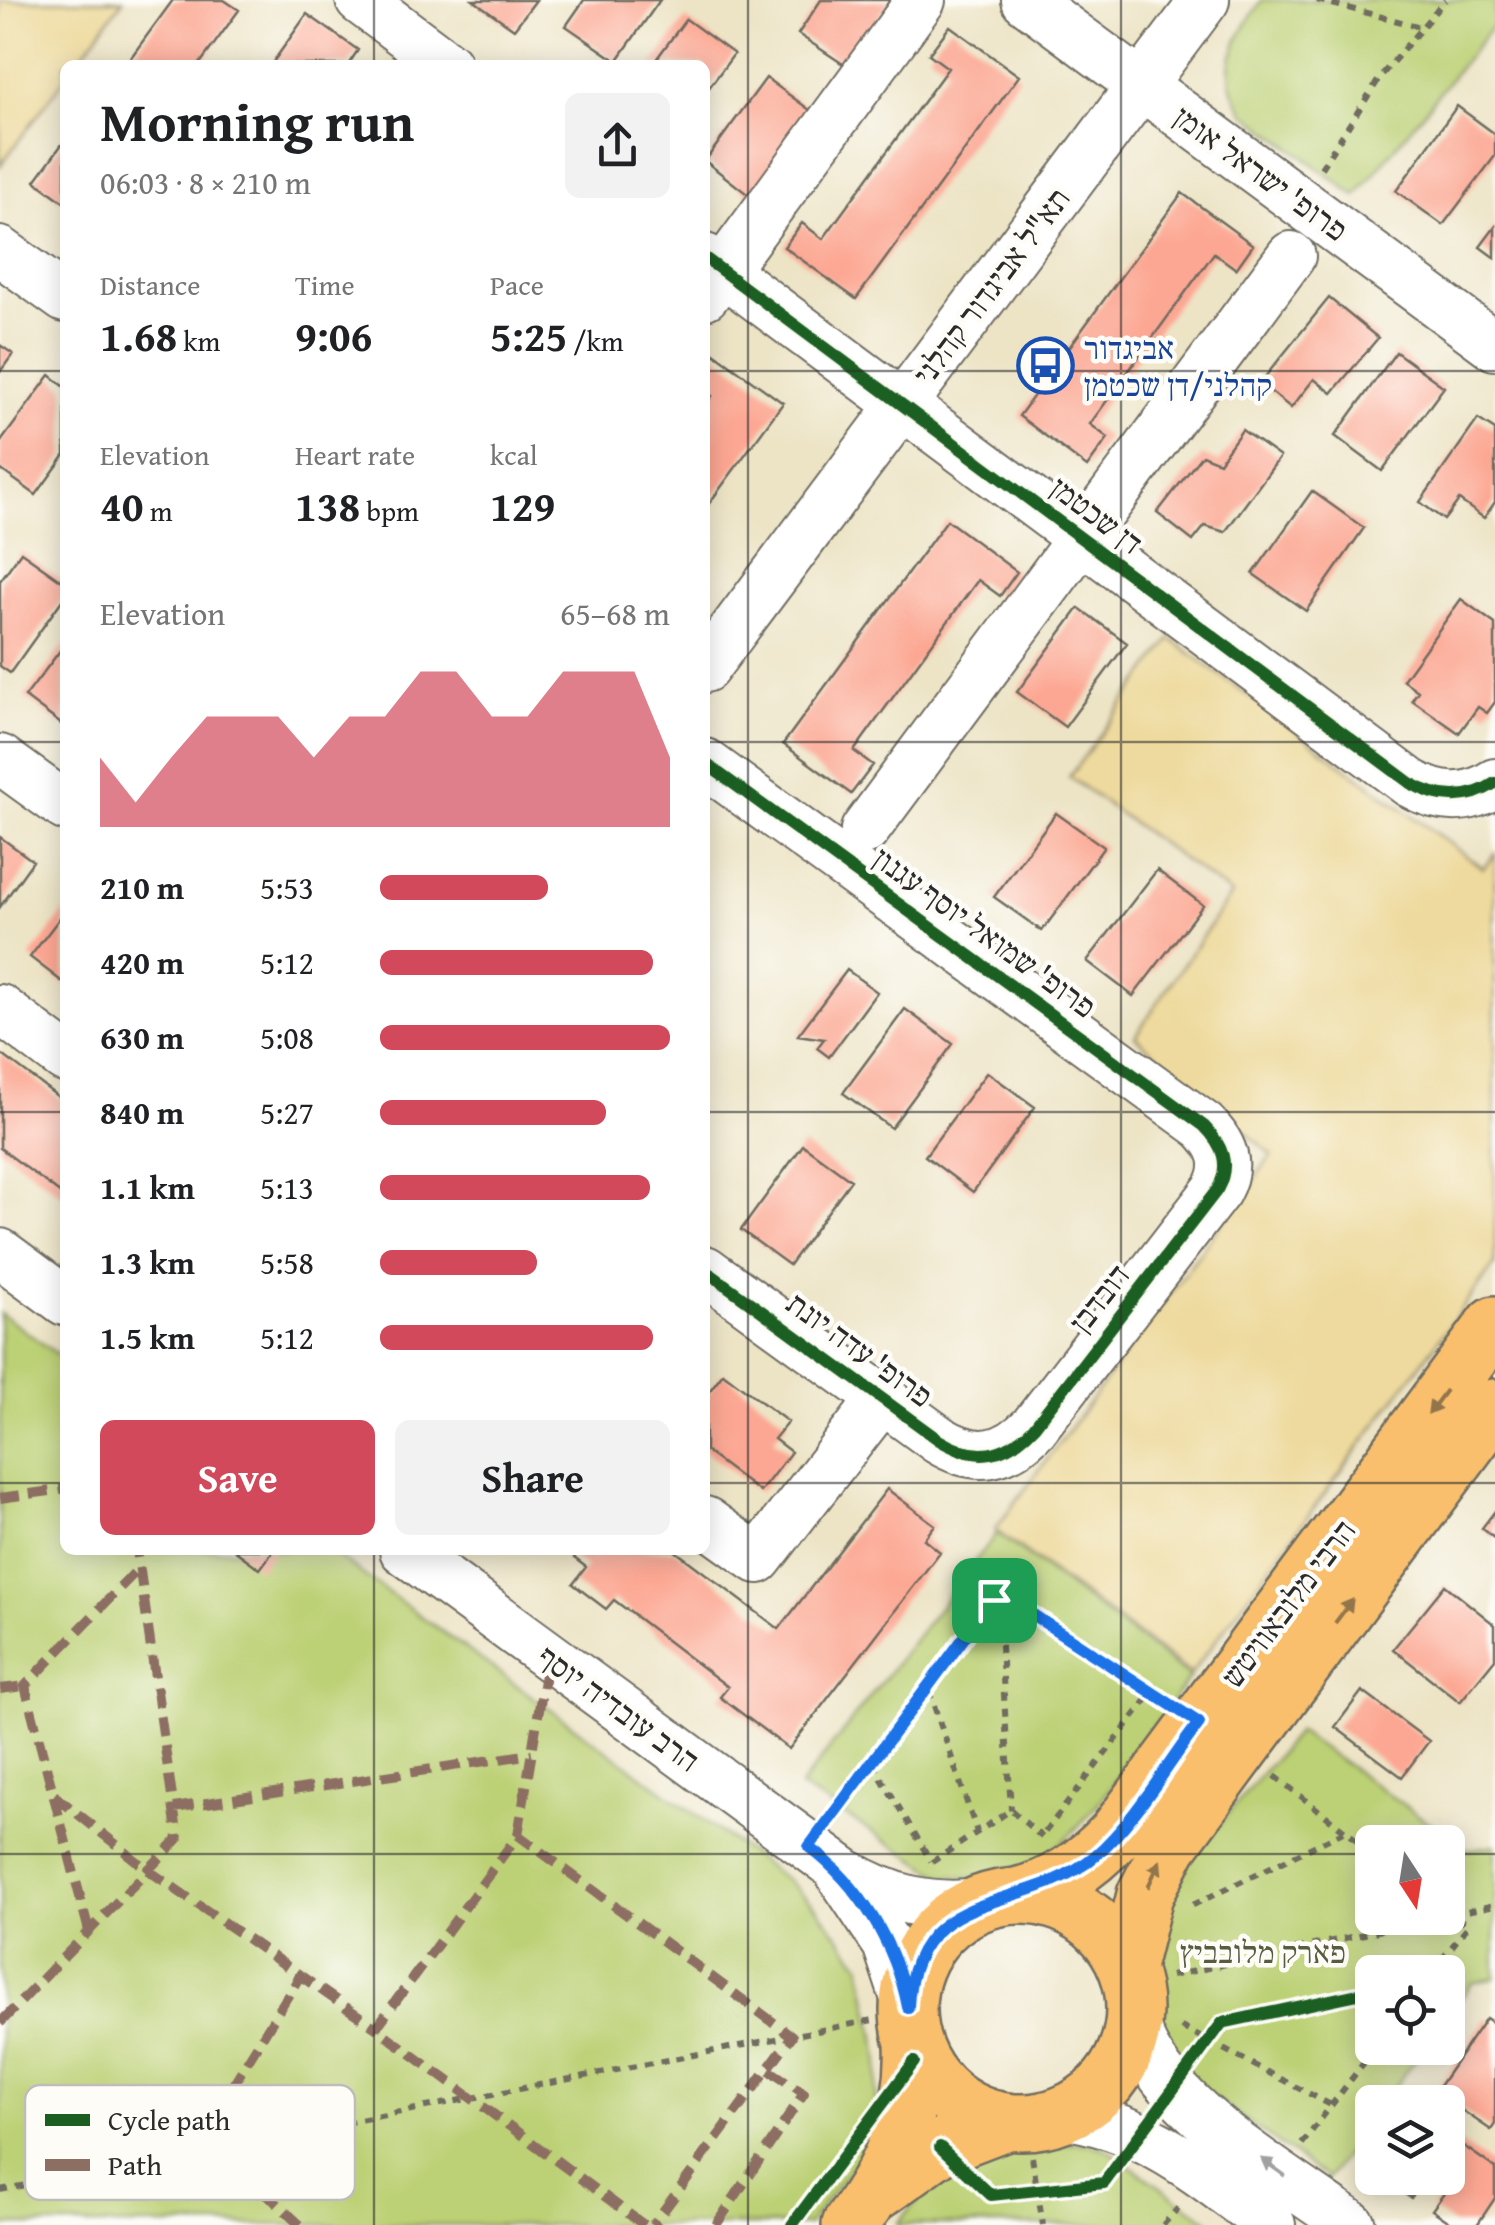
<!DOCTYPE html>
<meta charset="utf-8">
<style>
body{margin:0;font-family:"Gentium Book Plus","Frank Ruhl Libre",serif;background:#f2f2f2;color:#202124;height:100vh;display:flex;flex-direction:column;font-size:38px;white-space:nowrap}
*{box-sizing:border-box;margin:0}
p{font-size:32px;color:#757577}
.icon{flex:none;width:55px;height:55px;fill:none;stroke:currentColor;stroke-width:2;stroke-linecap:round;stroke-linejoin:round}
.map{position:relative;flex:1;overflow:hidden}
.details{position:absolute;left:60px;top:60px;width:650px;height:1495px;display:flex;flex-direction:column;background:#fff;border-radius:15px;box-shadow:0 5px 25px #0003}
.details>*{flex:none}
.needle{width:65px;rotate:168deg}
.controls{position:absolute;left:1355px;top:1825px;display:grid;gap:20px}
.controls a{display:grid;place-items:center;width:110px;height:110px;border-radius:15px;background:#fff;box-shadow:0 5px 25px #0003;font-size:50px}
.pin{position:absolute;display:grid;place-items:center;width:85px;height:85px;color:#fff;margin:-42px;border-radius:20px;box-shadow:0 5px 15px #0006}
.round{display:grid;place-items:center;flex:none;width:105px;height:105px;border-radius:15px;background:#f2f2f2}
.overview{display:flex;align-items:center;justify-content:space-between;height:170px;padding:0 40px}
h1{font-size:55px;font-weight:600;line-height:75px}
.stats{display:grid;grid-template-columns:repeat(3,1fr);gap:15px;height:170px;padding:10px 40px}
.stats div{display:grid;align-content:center}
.stats b{font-size:42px;font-weight:600}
.stats small{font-size:28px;font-weight:400}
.stats p{font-size:28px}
.chart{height:280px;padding:20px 40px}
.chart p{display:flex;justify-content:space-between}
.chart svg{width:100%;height:180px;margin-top:10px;fill:#d1495b;opacity:.7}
.button{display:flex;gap:20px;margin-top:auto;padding:20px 40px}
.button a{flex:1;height:115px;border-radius:15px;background:#d1495b;color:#fff;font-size:40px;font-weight:600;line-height:115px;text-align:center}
.button a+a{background:#f2f2f2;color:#202124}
ul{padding:0 40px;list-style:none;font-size:32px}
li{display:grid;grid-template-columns:160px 120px 1fr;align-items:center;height:75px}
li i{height:25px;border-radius:12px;background:#d1495b}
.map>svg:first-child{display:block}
.green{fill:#bcd074;stroke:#747e50;stroke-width:2.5;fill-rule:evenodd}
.sand{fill:#eeda9e;stroke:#8c8264;stroke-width:2.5}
.building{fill:#fca793}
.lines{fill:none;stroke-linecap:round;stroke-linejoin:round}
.minor-casing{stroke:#6f6c61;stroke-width:52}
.major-casing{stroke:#6f6c61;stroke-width:60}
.path{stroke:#6f6c61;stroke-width:6;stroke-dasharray:8 8;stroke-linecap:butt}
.minor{stroke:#fff;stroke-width:48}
.major{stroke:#f9bf6c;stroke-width:55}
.quiet{stroke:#8d6e63;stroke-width:10;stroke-dasharray:20 10;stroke-linecap:butt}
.cycleway-casing{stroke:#fdfcf7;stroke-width:19}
.cycleway{stroke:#1b5e20;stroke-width:12}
.oneway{fill:#92754c}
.oneway2{fill:#a0a0a0}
.route-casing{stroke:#fff;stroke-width:20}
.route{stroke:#1a73e8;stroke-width:12}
.grid{fill:none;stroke:#2b2b2b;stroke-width:2.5;stroke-opacity:0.55}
.labels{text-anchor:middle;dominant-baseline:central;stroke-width:9;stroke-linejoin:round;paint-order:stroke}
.street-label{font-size:32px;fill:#2b2b2b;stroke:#fdfcf7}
.transit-label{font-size:32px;fill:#164399;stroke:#fdfcf7;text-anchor:start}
.park-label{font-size:32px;fill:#565d41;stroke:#fdfcf7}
.key{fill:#fdfcf7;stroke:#bebdba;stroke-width:2.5}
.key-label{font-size:28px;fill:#2b2b2b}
</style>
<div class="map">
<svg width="1495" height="2225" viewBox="0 0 1495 2225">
<rect width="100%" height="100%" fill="#fdfcf7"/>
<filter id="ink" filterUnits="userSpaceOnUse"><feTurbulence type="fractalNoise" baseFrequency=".01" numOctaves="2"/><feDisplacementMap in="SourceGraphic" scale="20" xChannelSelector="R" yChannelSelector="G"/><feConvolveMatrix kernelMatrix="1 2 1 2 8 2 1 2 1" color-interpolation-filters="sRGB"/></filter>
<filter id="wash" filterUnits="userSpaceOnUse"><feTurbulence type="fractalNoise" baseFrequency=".0048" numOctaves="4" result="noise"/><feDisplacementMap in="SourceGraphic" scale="40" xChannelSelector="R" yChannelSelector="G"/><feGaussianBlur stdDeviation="2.25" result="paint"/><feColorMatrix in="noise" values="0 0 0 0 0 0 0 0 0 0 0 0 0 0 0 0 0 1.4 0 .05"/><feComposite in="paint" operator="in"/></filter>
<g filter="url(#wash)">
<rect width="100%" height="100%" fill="#ede4c6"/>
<!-- green -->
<path class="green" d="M 1262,0 L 1495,0 L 1495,23 L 1356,196 L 1245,113 C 1214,71 1236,38 1262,0 Z
M 0,1313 L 65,1360 L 65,1550 L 329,1550 L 788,1881 L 819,1910 L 861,1965 L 879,2058 L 873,2138 L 808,2225 L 0,2225 Z
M 997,1533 L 1190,1677 C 1151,1729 1078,1851 1018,1872 C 995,1880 965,1878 942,1876 L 800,1787 Z
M 1298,1731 L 1468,1850 L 1495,1845 L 1495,1978 L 1472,1983 L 1448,2016 L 1448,1972 L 1372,1972 L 1372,2048 L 1424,2048 L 1384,2102 L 1372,2102 L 1372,2118 L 1328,2179 L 1207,2093 L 1182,2064 L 1161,2021 L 1150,1958 L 1169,1883 ZM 1372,1842 L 1448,1842 L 1448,1918 L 1372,1918 Z
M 1086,2143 L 1106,2149 L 1215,2225 L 897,2225 L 932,2182 L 1005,2146 Z"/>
<!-- sand -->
<path class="sand" d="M 0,0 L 123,0 L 75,65 L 65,65 L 65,78 L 0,166 Z
M 1171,639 L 1483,868 L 1495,854 L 1495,1264 L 1191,1674 L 995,1530 L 1272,1155 L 1135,1036 L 1231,894 L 1069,777 Z"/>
<g id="blocks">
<!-- building -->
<path class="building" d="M 173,0 L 224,0 L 239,10 L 199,65 L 136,65 L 129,60 Z
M 473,0 L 536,0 L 514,29 Z
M 584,0 L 660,0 L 617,61 L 566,26 Z
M 821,0 L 890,0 L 846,66 L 798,34 Z
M 307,14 L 358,50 L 348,65 L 271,65 Z
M 686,19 L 734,54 L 705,93 L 705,65 L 652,65 Z
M 950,26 L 1019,76 L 856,299 L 784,247 L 802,223 L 823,239 L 948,68 L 929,54 Z
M 766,78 L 814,113 L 751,197 L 705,161 Z
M 1457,106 L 1495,134 L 1495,156 L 1443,225 L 1396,191 Z
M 65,140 L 65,203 L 35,181 Z
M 1182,193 L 1253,245 L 1236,269 L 1214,253 L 1090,424 L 1108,438 L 1087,467 L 1019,416 Z
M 1495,227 L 1495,258 L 1480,247 Z
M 1329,298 L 1378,338 L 1332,393 L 1314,379 L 1291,408 L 1260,383 Z
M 0,345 L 13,354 L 0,372 Z
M 1396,352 L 1444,387 L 1382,471 L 1335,436 Z
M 714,353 L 783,403 L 705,509 L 705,406 L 712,396 L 705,390 L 705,366 Z
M 50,375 L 65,387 L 65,455 L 36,495 L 0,469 L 0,443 Z
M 1478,419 L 1495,430 L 1495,502 L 1484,518 L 1459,500 L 1444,520 L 1420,502 Z
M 1242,430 L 1280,457 L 1225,532 L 1205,526 L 1193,541 L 1157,513 L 1202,455 L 1219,462 Z
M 1312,491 L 1364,528 L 1306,611 L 1253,574 Z
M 947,520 L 1017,572 L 1000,596 L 978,580 L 854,751 L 873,765 L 851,794 L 783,744 Z
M 21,552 L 65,583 L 65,596 L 10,673 L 0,666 L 0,581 Z
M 1461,599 L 1495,624 L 1495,702 L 1487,713 L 1478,707 L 1459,733 L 1412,700 L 1418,691 L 1403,680 Z
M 1079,608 L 1127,643 L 1065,727 L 1017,692 Z
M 65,644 L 65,727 L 25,697 Z
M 1056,813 L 1104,847 L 1042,931 L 994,897 Z
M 0,837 L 33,861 L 0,907 Z
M 1157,870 L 1203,905 L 1133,996 L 1087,961 Z
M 65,911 L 65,984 L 30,957 Z
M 847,970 L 877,992 L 829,1057 L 817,1048 L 824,1039 L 798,1035 Z
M 905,1009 L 953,1044 L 891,1128 L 843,1093 Z
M 0,1053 L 65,1102 L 65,1197 L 0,1148 Z
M 987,1072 L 1035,1107 L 973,1192 L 925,1156 Z
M 803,1145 L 851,1180 L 789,1265 L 741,1230 Z
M 723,1373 L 788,1422 L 774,1439 L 791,1452 L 760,1492 L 705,1451 L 705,1397 Z
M 887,1489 L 935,1525 L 924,1539 L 940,1552 L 789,1749 L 720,1697 L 728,1687 L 614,1600 L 606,1609 L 573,1584 L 586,1567 L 574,1558 L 580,1550 L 674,1550 L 779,1629 Z
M 1495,1511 L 1495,1539 L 1482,1528 Z
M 234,1550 L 274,1550 L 260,1569 Z
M 1445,1585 L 1495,1625 L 1495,1659 L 1460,1702 L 1393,1649 Z
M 1362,1691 L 1429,1741 L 1402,1777 L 1335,1727 Z
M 1486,2018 L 1495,2024 L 1495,2124 L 1491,2130 L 1435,2092 Z
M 1448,2135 L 1495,2168 L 1495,2198 L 1477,2225 L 1454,2225 L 1432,2210 L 1445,2192 L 1425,2178 L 1411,2198 L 1380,2178 L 1448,2178 Z"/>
</g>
</g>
<g filter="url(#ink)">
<use href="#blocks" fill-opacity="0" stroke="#6f6c61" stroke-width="2.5"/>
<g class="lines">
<defs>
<path id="minor" d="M 360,0 L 447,65
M 1026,0 L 1495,346
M 0,251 L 65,298
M 705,258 L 1410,783 C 1438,799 1467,802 1495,783
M 705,295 L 921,0
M 705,668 L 1205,0
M 0,759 L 65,806
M 705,763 L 1204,1126 C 1223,1145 1231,1165 1217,1190 L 1034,1427 C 1005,1458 975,1462 939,1440 L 705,1270
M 865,830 L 1291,256
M 0,1009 L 65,1058
M 0,1253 L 65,1301
M 705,1521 L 758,1559 L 882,1399
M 404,1550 L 845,1873 C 889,1899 929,1909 980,1903
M 839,1872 L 887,1944 L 908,2007
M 1134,2021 C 1152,2102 1286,2177 1351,2225
M 1062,2114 C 1151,2127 1201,2174 1271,2225"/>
<path id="major" d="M908 2009a113 113 0 1 1 226 0a113 113 0 1 1-226 0Z
M 1016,1896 C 1056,1887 1088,1864 1116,1834 L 1495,1324
M 1127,1967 L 1145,1895 L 1170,1845 L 1495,1407
M 875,2193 L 940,2147 L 1008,2121
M 850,2225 C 891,2170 916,2114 913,2044"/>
</defs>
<!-- minor casing -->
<use href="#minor" class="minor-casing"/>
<!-- major casing -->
<use href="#major" class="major-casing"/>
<!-- path -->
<path class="path" d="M 1317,0 L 1421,27
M 1321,168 L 1381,76 L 1445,0
M 998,1597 L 1011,1810
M 929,1691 L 977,1832
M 873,1764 L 931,1861
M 1275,1776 L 1372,1852
M 831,1816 L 998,1592 L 1164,1701
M 1045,1832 L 1152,1693
M 932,1862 L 1011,1810 L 1043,1838
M 1193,1905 L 1345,1831
M 1452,1914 L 1495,1905
M 1432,1972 L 1468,1926 L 1448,1910
M 1171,1976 L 1438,1918
M 1181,2027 L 1331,2105
M 1302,2144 L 1375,2048
M 1032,2157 L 1043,2225
M 0,2190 L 873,2020
M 1163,2225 L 1178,2208"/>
<!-- minor -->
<use href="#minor" class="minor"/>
<!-- major -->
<use href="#major" class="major"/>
<!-- quiet -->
<path class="quiet" d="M 0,1498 L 65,1489
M 0,1689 L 25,1686
M 54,1795 L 148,1870 L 376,2028
M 174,1808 L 532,1754
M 518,1835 L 548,1656
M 89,1931 L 25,1686 L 140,1567
M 0,2023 L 178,1839 L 137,1550
M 300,2225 L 217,2147 L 210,2122 L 300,1976
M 644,2225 L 376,2028 L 518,1835 L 792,2036 L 653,2225
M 716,2225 L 804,2093 L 767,2069"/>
<defs>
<path id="cycleway" d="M 705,258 L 1410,783 C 1438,799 1467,802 1495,783
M 705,763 L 1204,1126 C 1223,1145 1231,1165 1217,1190 L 1034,1427 C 1005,1458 975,1462 939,1440 L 705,1270
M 940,2147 L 991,2195 L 1104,2183 L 1222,2023 L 1372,1991
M 792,2225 L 914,2062"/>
</defs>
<!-- cycleway casing -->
<use href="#cycleway" class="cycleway-casing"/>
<!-- cycleway -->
<use href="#cycleway" class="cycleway"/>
</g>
<!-- one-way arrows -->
<defs><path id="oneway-solid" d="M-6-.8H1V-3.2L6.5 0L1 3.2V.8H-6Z" transform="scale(2.5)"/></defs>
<g class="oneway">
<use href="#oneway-solid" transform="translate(1437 1402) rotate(127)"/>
<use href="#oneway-solid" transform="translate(1344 1611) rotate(-53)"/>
<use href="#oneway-solid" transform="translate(1154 1874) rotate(-65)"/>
</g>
<use class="oneway2" href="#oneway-solid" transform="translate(1273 2167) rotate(-144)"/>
</g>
<g class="lines" filter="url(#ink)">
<defs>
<path id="route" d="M 998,1592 L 1199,1723 C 1166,1766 1136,1820 1095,1856 C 1025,1915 913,1883 908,2007 C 896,1945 860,1885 809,1847 Z"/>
</defs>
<!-- route casing -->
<use href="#route" class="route-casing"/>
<!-- route -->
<use href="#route" class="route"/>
</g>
<!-- grid -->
<path class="grid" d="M 374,0 L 374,65M 748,0 L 748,2225M 1121,0 L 1121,2225M 0,371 L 65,371M 705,371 L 1495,371M 0,742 L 65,742M 705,742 L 1495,742M 0,1112 L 65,1112M 705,1112 L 1495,1112M 0,1483 L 65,1483M 705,1483 L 1495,1483M 374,1550 L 374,2225M 0,1854 L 1372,1854M 1448,1854 L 1495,1854"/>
<!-- icons -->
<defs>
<symbol id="bus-ring" viewBox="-11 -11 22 22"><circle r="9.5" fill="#fdfcf7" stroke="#1a4fb4" stroke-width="1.5"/><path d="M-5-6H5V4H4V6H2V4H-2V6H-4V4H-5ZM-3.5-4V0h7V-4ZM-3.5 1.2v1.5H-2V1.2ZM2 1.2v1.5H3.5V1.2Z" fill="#1a4fb4"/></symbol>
</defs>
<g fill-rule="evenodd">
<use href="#bus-ring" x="1014" y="334" width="63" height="63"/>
</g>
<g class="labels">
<!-- street labels -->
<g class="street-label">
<text transform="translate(1261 173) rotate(36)">פרופ' ישראל אומן</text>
<text transform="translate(991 286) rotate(-53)">תא"ל אביגדור קהלני</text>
<text transform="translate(1097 515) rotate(37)">דן שכטמן</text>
<text transform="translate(985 932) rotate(36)">פרופ' שמואל יוסף עגנון</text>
<text transform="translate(1099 1298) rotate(-52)">דובדבן</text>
<text transform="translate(860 1349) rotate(36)">פרופ' עדה יונת</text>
<text transform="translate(1288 1603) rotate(-53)">הרבי מלובאוויטש</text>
<text transform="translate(619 1708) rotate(36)">הרב עובדיה יוסף</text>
</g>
<!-- transit labels -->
<g class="transit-label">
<text x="1084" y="347">אביגדור<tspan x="1084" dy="37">קהלני/דן שכטמן</tspan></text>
</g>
<!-- park labels -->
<g class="park-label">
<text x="1263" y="1951">פארק מלובביץ</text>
</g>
</g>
<!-- legend -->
<rect x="25" y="2085" width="330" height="115" rx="15" class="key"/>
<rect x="45" y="2114" width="45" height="12" fill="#1b5e20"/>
<rect x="45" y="2159" width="45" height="12" fill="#8d6e63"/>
<g class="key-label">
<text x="108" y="2130">Cycle path</text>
<text x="108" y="2175">Path</text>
</g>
</svg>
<div class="controls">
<a><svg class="needle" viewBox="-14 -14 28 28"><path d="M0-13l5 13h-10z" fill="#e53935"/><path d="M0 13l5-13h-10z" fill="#757577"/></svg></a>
<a><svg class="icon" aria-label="locate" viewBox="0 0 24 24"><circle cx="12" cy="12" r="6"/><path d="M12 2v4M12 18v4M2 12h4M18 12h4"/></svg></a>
<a><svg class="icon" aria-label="layers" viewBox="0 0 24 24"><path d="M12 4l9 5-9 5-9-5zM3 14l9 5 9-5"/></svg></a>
</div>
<div class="pin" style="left:994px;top:1600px;background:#1e9e55"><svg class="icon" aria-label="arrive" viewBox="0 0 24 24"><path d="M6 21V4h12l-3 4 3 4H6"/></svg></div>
<section class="details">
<div class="overview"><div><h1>Morning run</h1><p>06:03 · 8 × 210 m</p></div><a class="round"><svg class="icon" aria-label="share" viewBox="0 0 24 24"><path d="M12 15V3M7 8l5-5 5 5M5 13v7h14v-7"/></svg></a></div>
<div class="stats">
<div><p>Distance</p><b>1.68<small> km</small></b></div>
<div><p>Time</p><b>9:06</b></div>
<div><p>Pace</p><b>5:25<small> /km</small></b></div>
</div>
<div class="stats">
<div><p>Elevation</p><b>40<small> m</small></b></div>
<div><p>Heart rate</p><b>138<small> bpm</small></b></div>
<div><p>kcal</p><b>129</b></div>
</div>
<div class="chart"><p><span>Elevation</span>65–68 m</p>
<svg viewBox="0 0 160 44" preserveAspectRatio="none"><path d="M0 44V27L10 38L20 27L30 17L40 17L50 17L60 27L70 17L80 17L90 6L100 6L110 17L120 17L130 6L140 6L150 6L160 27V44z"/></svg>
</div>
<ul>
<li><b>210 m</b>5:53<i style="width:58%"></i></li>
<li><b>420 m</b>5:12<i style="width:94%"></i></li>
<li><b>630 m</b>5:08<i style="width:100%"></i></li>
<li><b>840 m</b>5:27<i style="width:78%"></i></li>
<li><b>1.1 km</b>5:13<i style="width:93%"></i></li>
<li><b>1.3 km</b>5:58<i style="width:54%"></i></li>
<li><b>1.5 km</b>5:12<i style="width:94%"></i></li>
</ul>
<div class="button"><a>Save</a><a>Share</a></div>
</section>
</div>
